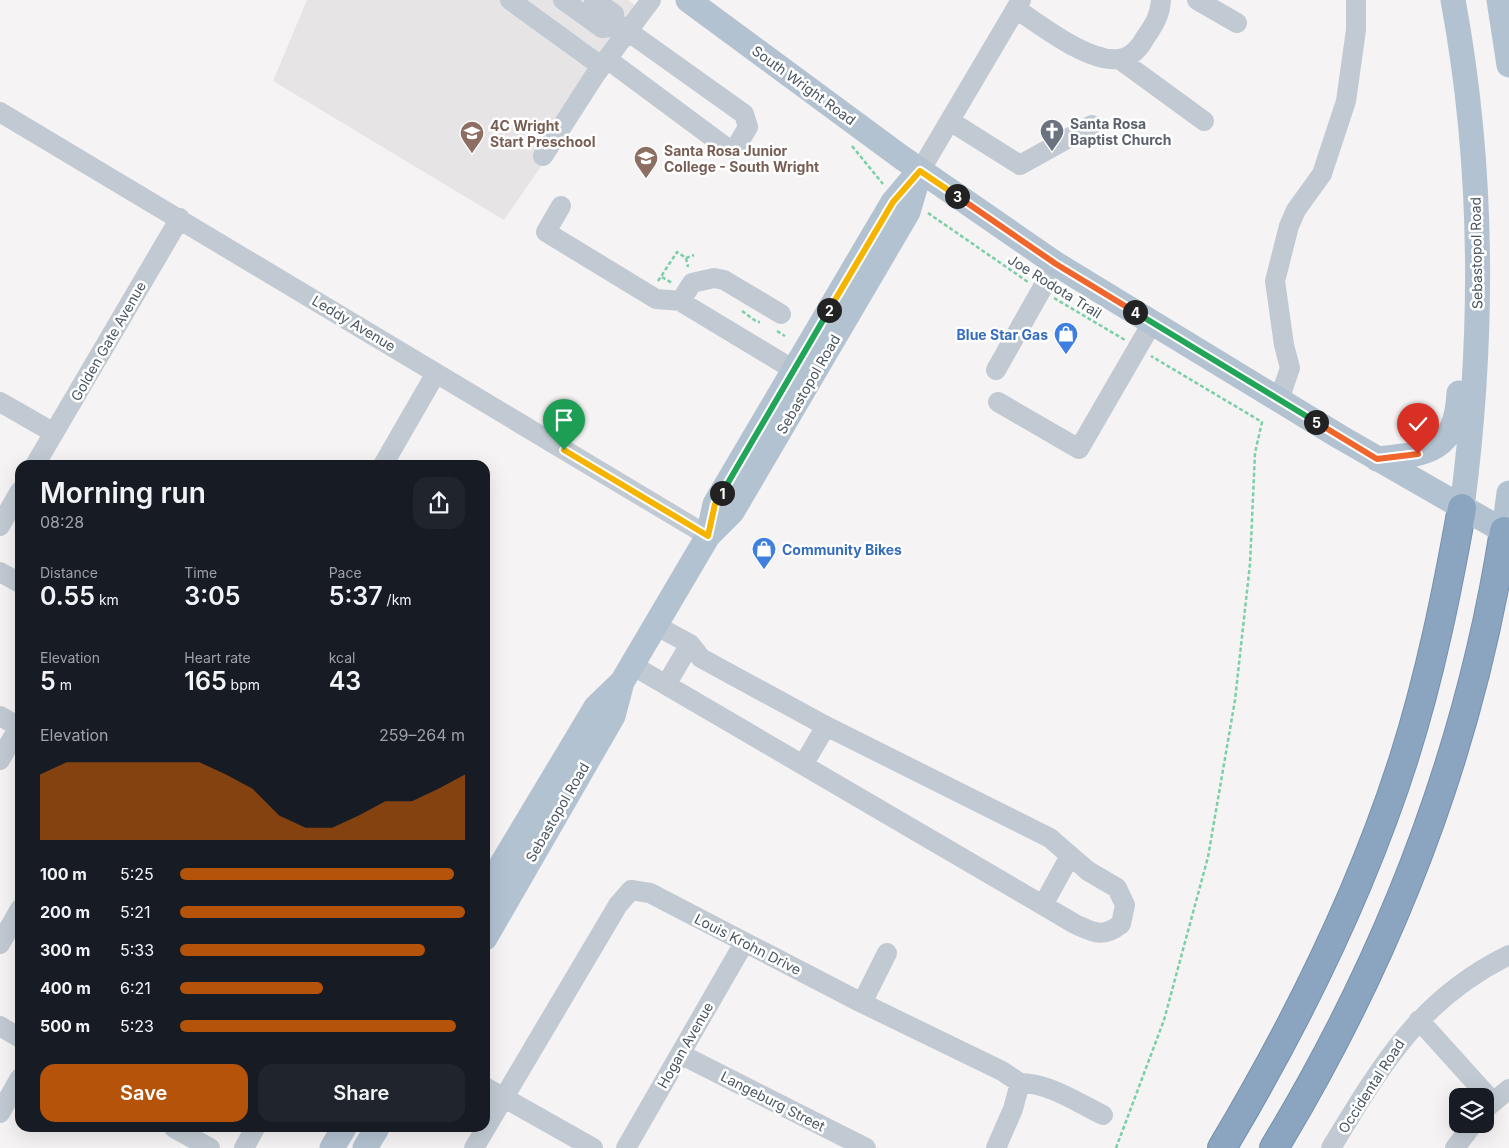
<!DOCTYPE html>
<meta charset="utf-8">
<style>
body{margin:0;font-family:Inter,sans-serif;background:#20242c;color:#f1f3f6;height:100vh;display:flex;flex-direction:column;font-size:19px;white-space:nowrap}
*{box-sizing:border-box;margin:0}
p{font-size:16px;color:#9ea1a6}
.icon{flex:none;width:28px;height:28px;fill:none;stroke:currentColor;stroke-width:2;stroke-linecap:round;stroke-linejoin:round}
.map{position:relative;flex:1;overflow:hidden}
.panel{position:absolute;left:15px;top:460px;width:475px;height:672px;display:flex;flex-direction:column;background:#171b24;border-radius:15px;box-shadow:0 5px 20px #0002}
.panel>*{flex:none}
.fabs{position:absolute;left:1449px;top:1088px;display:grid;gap:10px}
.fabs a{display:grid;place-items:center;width:45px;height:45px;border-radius:10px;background:#171b24;box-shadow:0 5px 20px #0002;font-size:25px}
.pin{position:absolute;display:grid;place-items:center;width:42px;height:42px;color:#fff;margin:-51px -21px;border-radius:50% 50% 50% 0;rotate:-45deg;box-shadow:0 0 5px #0007}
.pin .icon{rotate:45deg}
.km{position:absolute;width:25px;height:25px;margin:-12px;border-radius:50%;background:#222;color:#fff;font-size:14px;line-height:25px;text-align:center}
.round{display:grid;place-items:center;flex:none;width:52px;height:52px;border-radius:15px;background:#20242c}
.summary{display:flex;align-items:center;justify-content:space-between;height:85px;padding:0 25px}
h1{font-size:28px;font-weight:600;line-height:38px}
.stats{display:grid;grid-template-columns:repeat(3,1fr);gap:8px;height:85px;padding:5px 25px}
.stats div{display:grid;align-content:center}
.stats b{font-size:25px;font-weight:600}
.stats small{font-size:14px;font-weight:400}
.stats p{font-size:14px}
.chart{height:140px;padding:10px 25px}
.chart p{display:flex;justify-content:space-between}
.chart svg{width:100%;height:90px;margin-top:5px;fill:#b45309;opacity:.7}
.primary-button{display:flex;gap:10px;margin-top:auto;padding:10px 25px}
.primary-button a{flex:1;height:58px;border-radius:15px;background:#b45309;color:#fff;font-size:20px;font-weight:600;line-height:58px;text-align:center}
.primary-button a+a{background:#20242c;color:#f1f3f6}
ul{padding:0 25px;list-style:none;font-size:16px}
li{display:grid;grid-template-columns:80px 60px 1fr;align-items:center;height:38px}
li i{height:12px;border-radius:6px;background:#b45309}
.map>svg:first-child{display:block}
.education{fill:#e6e4e5}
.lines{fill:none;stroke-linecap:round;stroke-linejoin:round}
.highway-casing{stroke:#7690ad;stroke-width:30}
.path{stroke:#7ad0a6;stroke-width:2.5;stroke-dasharray:4 2.5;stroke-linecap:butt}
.minor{stroke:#c1cad2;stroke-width:20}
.major{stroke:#b3c2d1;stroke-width:25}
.highway{stroke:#8ba5c1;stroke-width:28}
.split-1-casing{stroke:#fff;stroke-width:10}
.split-2-casing{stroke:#fff;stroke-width:10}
.split-3-casing{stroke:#fff;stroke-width:10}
.split-4-casing{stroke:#fff;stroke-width:10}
.split-5-casing{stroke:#fff;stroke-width:10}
.split-6-casing{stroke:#fff;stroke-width:10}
.split-1{stroke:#f5b400;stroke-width:6}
.split-2{stroke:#22a559;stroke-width:6}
.split-3{stroke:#f5b400;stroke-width:6}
.split-4{stroke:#f0652b;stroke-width:6}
.split-5{stroke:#22a559;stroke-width:6}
.split-6{stroke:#f0652b;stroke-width:6}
.labels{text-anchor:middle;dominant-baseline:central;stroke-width:5;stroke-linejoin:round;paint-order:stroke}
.street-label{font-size:14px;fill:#4a5661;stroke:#fff}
.worship-label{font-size:14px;font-weight:bold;fill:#5b616d;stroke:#fff;text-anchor:start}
.education-label{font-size:14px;font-weight:bold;fill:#785e54;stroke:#fff;text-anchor:start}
.shop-label{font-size:14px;font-weight:bold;fill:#366cbe;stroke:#fff;text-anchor:end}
</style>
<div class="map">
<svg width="1509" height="1148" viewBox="0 0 1509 1148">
<rect width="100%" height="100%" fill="#f5f3f3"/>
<!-- education -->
<path class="education" d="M 307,0 L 628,0 L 646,14 L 504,220 L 273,81 Z"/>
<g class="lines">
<defs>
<path id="highway" d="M 1222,1148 C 1296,1024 1360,896 1404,758 C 1430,676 1447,592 1462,508
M 1274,1148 C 1389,958 1470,750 1504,531"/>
</defs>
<!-- highway casing -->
<use href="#highway" class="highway-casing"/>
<!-- path -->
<path class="path" d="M 852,146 L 883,184
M 928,213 L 1028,282
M 686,258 L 694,255
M 662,277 L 672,283
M 658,281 L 677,252 L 686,258 L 688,267
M 1054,298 L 1125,340
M 742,311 L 757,322 L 760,322
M 777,331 L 785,336
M 1116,1148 L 1164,1020 L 1208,857 L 1235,700 L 1250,564 L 1255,453 L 1262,422 L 1151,356"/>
<!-- minor -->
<path class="minor" d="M 510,0 L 601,66
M 563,0 L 602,28 L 611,27 L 615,22 L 614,14 L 594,0
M 1197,0 L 1237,23
M 1016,9 C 1041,25 1088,63 1119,59 C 1130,58 1140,48 1145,38 C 1154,25 1160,16 1161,0
M 607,59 L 727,148 L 735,149 L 748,127 L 744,114 L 615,22
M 1119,59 L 1204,121
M 0,112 L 708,536
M 950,121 L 1020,165 L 1092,125
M 543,156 L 595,75 L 651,0
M 920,171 L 1021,0
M 561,206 L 546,232 L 656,299 L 682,301
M 781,314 L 724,280 L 714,278 L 692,283 L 682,299 L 683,303 L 794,370
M 996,370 L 1056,264
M 1279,400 L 1290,368 L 1284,345 L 1275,281 L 1289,226 L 1296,210 L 1322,174 L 1346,101 L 1356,30 L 1356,0
M 0,402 L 54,433
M 998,402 L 1079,449 L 1152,323
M 35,465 L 180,218
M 383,465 L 436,373
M 0,526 L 20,491
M 0,572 L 20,583
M 632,665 L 1075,924 C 1095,933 1103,938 1121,924 L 1125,905 L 1117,888 L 1088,871 L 1050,838 L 826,726 L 701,658 L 690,644 L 655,625
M 666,685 L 690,644
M 0,716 L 19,727
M 0,760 L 20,725
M 803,765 L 826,726
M 1043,905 L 1070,856
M 0,944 L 20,909
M 862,1003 L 887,953
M 1419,1020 L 1492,1101
M 0,1026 L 20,1038
M 680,1054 L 866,1148
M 1020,1083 C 1049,1083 1076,1102 1103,1115
M 485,1087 L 593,1148
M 1485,1109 L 1509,1089
M 0,1113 L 20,1078
M 174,1128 L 210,1148
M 244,1148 L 255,1128
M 474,1148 L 618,905 L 631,890 L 650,893 L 862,1003 L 1002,1071 L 1020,1083
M 626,1148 L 744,943
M 996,1148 L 1013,1109 L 1020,1083
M 1331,1148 C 1381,1066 1419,999 1509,955
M 1455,1148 L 1473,1124"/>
<!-- major -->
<path class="major" d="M 688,0 L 901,157 L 1056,264 L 1340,437 L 1509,534
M 1453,0 C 1484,167 1484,339 1462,508
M 1499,0 L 1509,65
M 1377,459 C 1427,454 1456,452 1459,393
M 1504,531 L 1509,493
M 708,536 L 715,504 L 893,202 L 915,176
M 485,892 L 596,707 L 622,682
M 485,938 L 613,716 L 622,682 L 708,536 L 732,512 L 908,212 L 920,171
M 332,1148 L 344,1128
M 365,1148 L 377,1128"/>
<!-- highway -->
<use href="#highway" class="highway"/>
</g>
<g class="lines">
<defs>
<path id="split-1" d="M 564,450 L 708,536 L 715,504 L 722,493"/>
<path id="split-2" d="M 722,493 L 829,310"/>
<path id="split-3" d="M 829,310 L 893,202 L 920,171 L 957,196"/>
<path id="split-4" d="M 957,196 L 1056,264 L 1135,312"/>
<path id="split-5" d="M 1135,312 L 1316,422"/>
<path id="split-6" d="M 1316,422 L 1377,459 L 1418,454"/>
</defs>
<!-- split-1 casing -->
<use href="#split-1" class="split-1-casing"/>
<!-- split-2 casing -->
<use href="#split-2" class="split-2-casing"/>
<!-- split-3 casing -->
<use href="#split-3" class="split-3-casing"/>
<!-- split-4 casing -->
<use href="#split-4" class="split-4-casing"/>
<!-- split-5 casing -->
<use href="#split-5" class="split-5-casing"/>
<!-- split-6 casing -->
<use href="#split-6" class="split-6-casing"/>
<!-- split-1 -->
<use href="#split-1" class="split-1"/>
<!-- split-2 -->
<use href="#split-2" class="split-2"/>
<!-- split-3 -->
<use href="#split-3" class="split-3"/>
<!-- split-4 -->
<use href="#split-4" class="split-4"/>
<!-- split-5 -->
<use href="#split-5" class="split-5"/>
<!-- split-6 -->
<use href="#split-6" class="split-6"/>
</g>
<!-- icons -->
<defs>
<symbol id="church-pin" viewBox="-11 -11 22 30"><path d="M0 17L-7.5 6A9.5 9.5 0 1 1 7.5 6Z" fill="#6b7280" stroke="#fff"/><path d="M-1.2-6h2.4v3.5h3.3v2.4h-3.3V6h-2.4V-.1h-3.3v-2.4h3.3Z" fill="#fff"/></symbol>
<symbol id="school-pin" viewBox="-11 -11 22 30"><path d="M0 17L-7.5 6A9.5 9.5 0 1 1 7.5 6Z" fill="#8d6e63" stroke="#fff"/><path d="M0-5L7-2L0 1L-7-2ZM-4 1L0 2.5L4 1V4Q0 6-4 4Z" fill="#fff"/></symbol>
<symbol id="shop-pin" viewBox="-11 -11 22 30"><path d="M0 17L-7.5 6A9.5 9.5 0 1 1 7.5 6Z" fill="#3f7fe0" stroke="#fff"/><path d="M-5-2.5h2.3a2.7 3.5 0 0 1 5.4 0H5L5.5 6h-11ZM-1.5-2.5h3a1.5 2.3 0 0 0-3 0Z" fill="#fff"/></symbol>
</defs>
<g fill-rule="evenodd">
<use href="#church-pin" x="1038" y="117" width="28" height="38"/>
<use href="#school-pin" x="458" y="119" width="28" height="38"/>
<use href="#school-pin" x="632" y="144" width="28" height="38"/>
<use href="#shop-pin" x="1052" y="320" width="28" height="38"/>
<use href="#shop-pin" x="750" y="535" width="28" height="38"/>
</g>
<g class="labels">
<!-- street labels -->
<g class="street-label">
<text transform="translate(804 85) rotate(36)">South Wright Road</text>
<text transform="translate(1476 253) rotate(-91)">Sebastopol Road</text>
<text transform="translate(1055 286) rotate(32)">Joe Rodota Trail</text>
<text transform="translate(354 323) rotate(31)">Leddy Avenue</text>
<text transform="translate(108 341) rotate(-60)">Golden Gate Avenue</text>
<text transform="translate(808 384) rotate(-60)">Sebastopol Road</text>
<text transform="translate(557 812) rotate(-60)">Sebastopol Road</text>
<text transform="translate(748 944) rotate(27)">Louis Krohn Drive</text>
<text transform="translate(685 1045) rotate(-60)">Hogan Avenue</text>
<text transform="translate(1371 1086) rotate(-57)">Occidental Road</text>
<text transform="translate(773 1101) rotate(27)">Langeburg Street</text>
</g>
<!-- worship labels -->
<g class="worship-label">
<text x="1070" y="123">Santa Rosa<tspan x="1070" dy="16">Baptist Church</tspan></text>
</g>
<!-- education labels -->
<g class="education-label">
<text x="490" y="125">4C Wright<tspan x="490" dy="16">Start Preschool</tspan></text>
<text x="664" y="150">Santa Rosa Junior<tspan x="664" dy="16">College - South Wright</tspan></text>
</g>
<!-- shop labels -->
<g class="shop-label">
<text x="1048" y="334">Blue Star Gas</text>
<text x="782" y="549" text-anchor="start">Community Bikes</text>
</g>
</g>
</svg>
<div class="fabs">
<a><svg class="icon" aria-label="layers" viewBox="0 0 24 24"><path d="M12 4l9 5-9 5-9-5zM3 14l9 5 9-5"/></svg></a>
</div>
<div class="pin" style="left:564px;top:450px;background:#1e9e55"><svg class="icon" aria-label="arrive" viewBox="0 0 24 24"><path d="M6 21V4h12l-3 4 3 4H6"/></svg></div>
<div class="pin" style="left:1418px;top:454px;background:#d93025"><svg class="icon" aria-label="check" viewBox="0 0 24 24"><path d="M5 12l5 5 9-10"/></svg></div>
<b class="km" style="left:722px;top:493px">1</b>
<b class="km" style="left:829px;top:310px">2</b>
<b class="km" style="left:957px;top:196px">3</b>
<b class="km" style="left:1135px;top:312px">4</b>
<b class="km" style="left:1316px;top:422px">5</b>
<section class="panel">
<div class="summary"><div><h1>Morning run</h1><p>08:28</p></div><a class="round"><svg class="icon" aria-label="share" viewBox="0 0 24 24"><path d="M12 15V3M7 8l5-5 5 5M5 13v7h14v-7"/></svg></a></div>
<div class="stats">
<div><p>Distance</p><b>0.55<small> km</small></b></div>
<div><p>Time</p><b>3:05</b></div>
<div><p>Pace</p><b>5:37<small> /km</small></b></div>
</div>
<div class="stats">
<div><p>Elevation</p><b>5<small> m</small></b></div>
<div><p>Heart rate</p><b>165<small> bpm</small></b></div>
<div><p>kcal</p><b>43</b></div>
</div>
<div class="chart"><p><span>Elevation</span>259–264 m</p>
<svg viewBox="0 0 160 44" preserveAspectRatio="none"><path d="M0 44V12L10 6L20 6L30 6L40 6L50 6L60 6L70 12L80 19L90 32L100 38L110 38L120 32L130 25L140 25L150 19L160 12V44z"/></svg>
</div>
<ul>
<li><b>100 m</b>5:25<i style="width:96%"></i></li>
<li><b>200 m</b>5:21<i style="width:100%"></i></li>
<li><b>300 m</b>5:33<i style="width:86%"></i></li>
<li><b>400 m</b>6:21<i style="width:50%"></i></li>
<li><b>500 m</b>5:23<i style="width:97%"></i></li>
</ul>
<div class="primary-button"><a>Save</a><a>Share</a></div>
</section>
</div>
